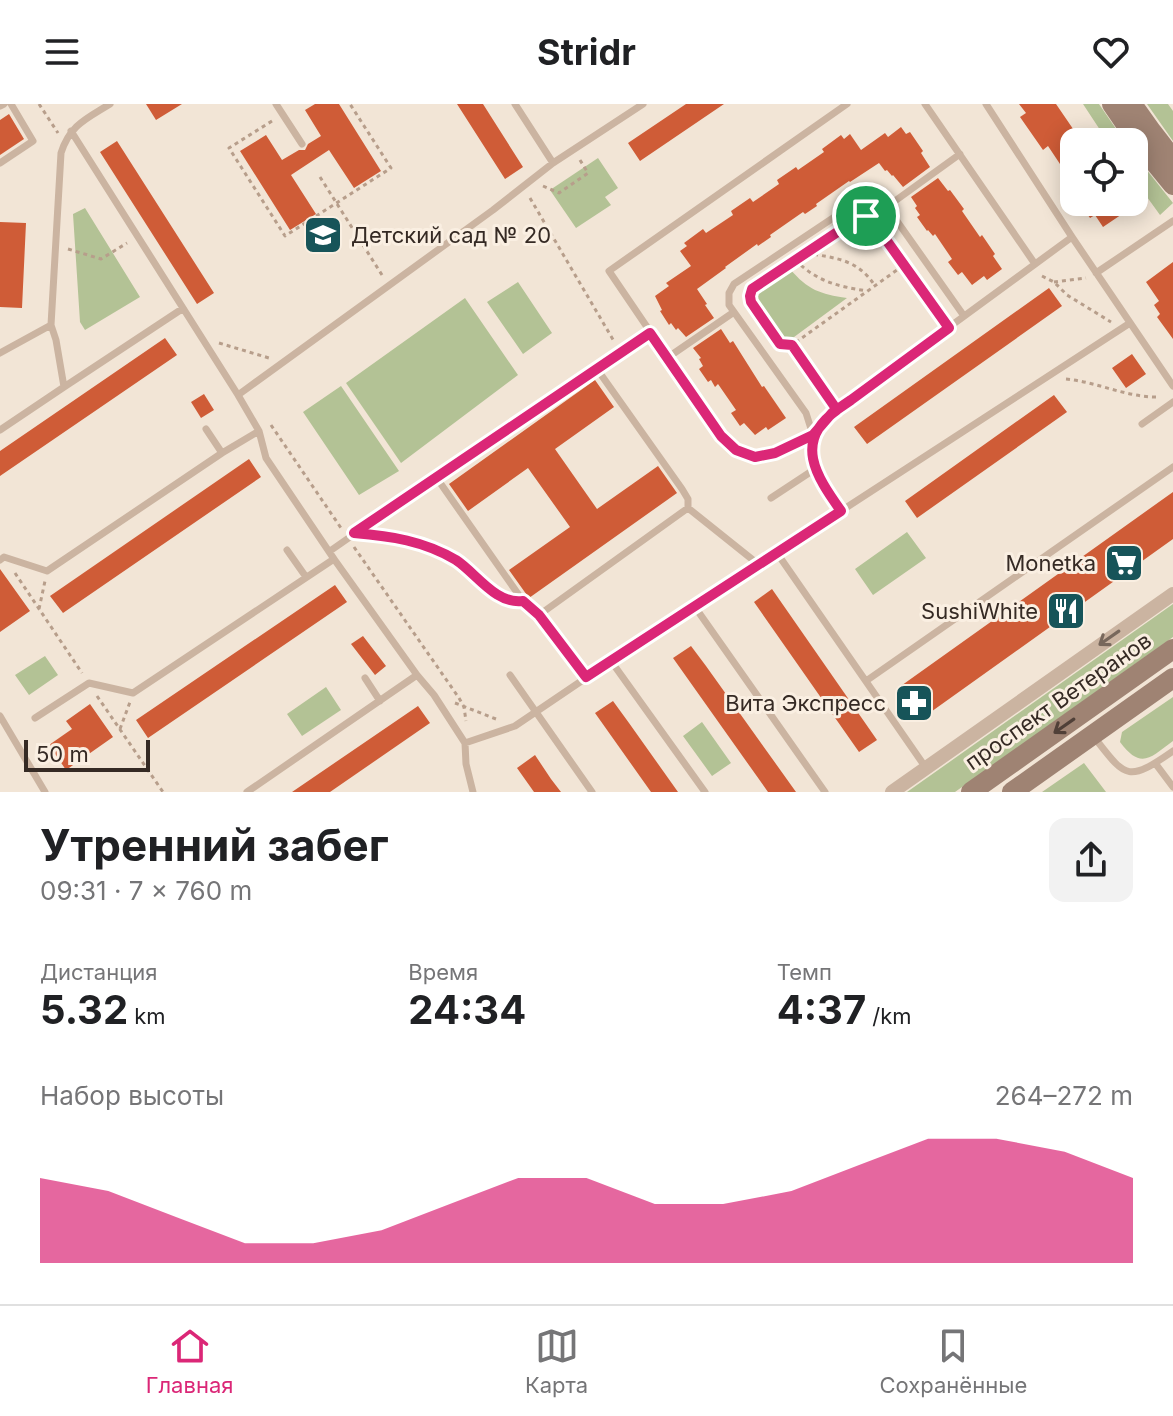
<!DOCTYPE html>
<html lang="ru">
<meta charset="utf-8">
<style>
body{margin:0;font-family:Inter,sans-serif;background:#f2f2f2;color:#202124;height:100vh;display:flex;flex-direction:column;font-size:30px;white-space:nowrap}
*{box-sizing:border-box;margin:0}
p{font-size:26px;color:#757577}
.icon{flex:none;width:44px;height:44px;fill:none;stroke:currentColor;stroke-width:2;stroke-linecap:round;stroke-linejoin:round}
.map{position:relative;height:688px;overflow:hidden}
.drawer{display:flex;flex-direction:column;background:#fff;flex:1}
.drawer>*{flex:none}
.buttons{position:absolute;left:1060px;top:24px;display:grid;gap:16px}
.buttons a{display:grid;place-items:center;width:88px;height:88px;border-radius:16px;background:#fff;box-shadow:0 4px 20px #0003;font-size:40px}
.scale{position:absolute;left:24px;bottom:20px;width:126px;box-sizing:border-box;padding-left:8px;border:4px solid #352a24;border-top:0;font-size:22px;line-height:28px;white-space:nowrap;color:#352a24;-webkit-text-stroke:6px #faefe2;paint-order:stroke}
.pin{position:absolute;display:grid;place-items:center;width:68px;height:68px;color:#fff;margin:-34px;border:4px solid #fff;border-radius:50%;box-shadow:0 2px 8px #0007}
.round{display:grid;place-items:center;flex:none;width:84px;height:84px;border-radius:16px;background:#f2f2f2}
.overview{display:flex;align-items:center;justify-content:space-between;height:136px;padding:0 40px}
h1{font-size:44px;font-weight:700;line-height:60px}
.stats{display:grid;grid-template-columns:repeat(3,1fr);gap:12px;height:136px;padding:8px 40px}
.stats div{display:grid;align-content:center}
.stats b{font-size:40px;font-weight:700}
.stats small{font-size:22px;font-weight:400}
.stats p{font-size:22px}
.chart{height:224px;padding:16px 40px}
.chart p{display:flex;justify-content:space-between}
.chart svg{width:100%;height:144px;margin-top:8px;fill:#db2777;opacity:.7}
header{display:flex;justify-content:space-between;align-items:center;height:104px;padding:0 40px;background:#fff;font-size:36px;font-weight:700}
.tabs{display:flex;justify-content:space-around;align-items:center;height:112px;border-top:2px solid #e0e0e0;background:#fff;font-size:22px;color:#757577}
.tabs a{display:grid;justify-items:center;gap:4px}
.tabs .selected{color:#db2777}
.map>svg:first-child{display:block}
.green{fill:#b3c295}
.building{fill:#cf5c37}
.lines{fill:none;stroke-linecap:round;stroke-linejoin:round}
.path{stroke:#b79e8b;stroke-width:3;stroke-dasharray:4 4;stroke-linecap:butt}
.lane{stroke:#cbb4a1;stroke-width:7}
.street{stroke:#cbb4a1;stroke-width:14}
.secondary{stroke:#9f8373;stroke-width:20}
.oneway{stroke:#78685c}
.oneway2{stroke:#504038}
.route-casing{stroke:#fff;stroke-width:16}
.route{stroke:#db2777;stroke-width:10}
.labels{text-anchor:middle;dominant-baseline:central;stroke-width:6;stroke-linejoin:round;paint-order:stroke}
.poi-label{font-size:22px;fill:#352a24;stroke:#faefe2;text-anchor:end}
.street-label{font-size:22px;fill:#352a24;stroke:#faefe2}
</style>
<header><svg class="icon" aria-label="menu" viewBox="0 0 24 24"><path d="M4 6h16M4 12h16M4 18h16"/></svg>Stridr<svg class="icon" aria-label="heart" viewBox="0 0 24 24"><path d="M12 20l-8-8c-3-5 5-10 8-4 3-6 11-1 8 4z"/></svg></header>
<div class="map">
<svg width="1173" height="688" viewBox="0 0 1173 688">
<rect width="100%" height="100%" fill="#f2e5d6"/>
<!-- green -->
<path class="green" d="M 1083,0 L 1099,0 L 1125,38 L 1108,38 Z
M 1147,0 L 1168,0 L 1173,7 L 1173,37 Z
M 1134,50 L 1173,99 L 1160,111 L 1134,75 Z
M 598,54 L 618,84 L 605,93 L 611,101 L 576,124 L 550,86 Z
M 85,104 L 140,193 L 85,226 L 80,218 L 73,110 Z
M 790,165 C 808,186 820,190 847,194 L 790,236 L 782,236 L 755,196 L 757,188 Z
M 518,178 L 552,229 L 523,250 L 487,198 Z
M 465,194 L 518,271 L 401,359 L 346,279 Z
M 341,282 L 399,367 L 359,391 L 303,308 Z
M 907,428 L 926,454 L 873,491 L 855,465 Z
M 1173,500 L 1173,533 L 955,688 L 907,688 Z
M 45,552 L 58,571 L 29,591 L 15,571 Z
M 326,583 L 341,606 L 302,632 L 287,610 Z
M 1173,593 L 1173,637 C 1150,654 1141,666 1120,638 L 1122,628 Z
M 702,618 L 731,659 L 712,672 L 683,632 Z
M 1084,659 L 1106,688 L 1042,688 Z"/>
<!-- building -->
<path class="building" d="M 146,0 L 182,0 L 156,16 Z
M 315,0 L 339,0 L 381,67 L 354,84 L 329,46 L 291,71 L 316,110 L 290,126 L 240,47 L 266,31 L 282,56 L 299,46 L 305,46 L 308,40 L 321,32 L 305,6 Z
M 457,0 L 483,0 L 523,63 L 505,75 Z
M 686,0 L 724,0 L 640,57 L 628,39 Z
M 1019,0 L 1056,0 L 1082,38 L 1074,38 L 1074,81 L 1048,42 L 1043,46 L 1020,13 L 1026,9 Z
M 9,10 L 24,35 L 0,51 L 0,16 Z
M 901,23 L 906,30 L 910,28 L 923,47 L 921,49 L 930,63 L 903,83 L 893,71 L 892,72 L 887,66 L 885,67 L 879,59 L 850,78 L 849,77 L 816,100 L 817,102 L 805,110 L 803,108 L 770,131 L 771,133 L 758,142 L 757,140 L 725,163 L 726,164 L 697,185 L 707,200 L 705,201 L 714,214 L 686,233 L 678,224 L 676,226 L 671,219 L 669,221 L 660,207 L 662,206 L 655,192 L 669,182 L 666,179 L 691,162 L 680,147 L 687,142 L 684,139 L 703,125 L 706,129 L 733,111 L 731,107 L 750,94 L 753,98 L 779,80 L 777,76 L 796,63 L 798,66 L 824,48 L 822,45 L 841,31 L 844,35 L 850,30 L 861,46 L 885,29 L 888,33 Z
M 117,37 L 214,189 L 197,200 L 100,48 Z
M 938,74 L 948,87 L 950,86 L 964,105 L 962,107 L 980,133 L 982,131 L 995,150 L 993,152 L 1002,165 L 987,176 L 984,172 L 972,181 L 962,168 L 958,171 L 948,158 L 952,155 L 935,130 L 933,132 L 928,126 L 927,127 L 917,113 L 920,111 L 915,104 L 917,102 L 911,93 Z
M 1079,98 L 1140,98 L 1103,123 L 1095,111 L 1090,114 Z
M 0,118 L 26,119 L 22,204 L 0,203 Z
M 1173,158 L 1173,235 L 1157,213 L 1160,210 L 1154,201 L 1159,197 L 1146,178 Z
M 1049,184 L 1062,202 L 867,340 L 854,323 Z
M 721,225 L 730,239 L 733,237 L 762,283 L 764,282 L 786,314 L 768,326 L 766,323 L 755,331 L 744,319 L 740,322 L 731,309 L 736,306 L 718,280 L 715,283 L 711,276 L 708,278 L 699,265 L 703,262 L 699,255 L 701,254 L 693,244 Z
M 165,234 L 177,251 L 0,372 L 0,347 Z
M 1132,250 L 1146,270 L 1126,284 L 1112,264 Z
M 595,276 L 614,303 L 555,345 L 597,405 L 658,362 L 677,389 L 529,494 L 509,466 L 570,423 L 528,364 L 468,407 L 449,380 Z
M 204,290 L 214,306 L 201,314 L 191,298 Z
M 1054,291 L 1067,308 L 917,414 L 905,397 Z
M 249,355 L 261,373 L 63,509 L 50,492 Z
M 1173,388 L 1173,435 L 921,615 L 898,584 Z
M 0,465 L 30,507 L 0,528 Z
M 335,481 L 347,498 L 148,634 L 136,616 Z
M 772,485 L 877,636 L 859,648 L 754,498 Z
M 363,532 L 386,562 L 375,571 L 351,540 Z
M 691,542 L 706,562 L 796,688 L 768,688 L 673,554 Z
M 613,597 L 629,619 L 678,688 L 651,688 L 595,609 Z
M 90,600 L 113,633 L 66,666 L 49,641 L 72,625 L 66,617 Z
M 418,602 L 430,619 L 330,688 L 292,688 Z
M 535,651 L 551,675 L 561,688 L 534,688 L 517,664 Z"/>
<g class="lines">
<!-- path -->
<path class="path" d="M 39,0 L 58,29
M 272,17 L 229,44 L 285,132 L 391,64 L 350,0
M 320,73 L 382,171
M 543,82 L 559,89 L 588,69 L 580,56
M 530,94 L 615,239
M 68,145 L 101,155 L 127,139
M 806,149 C 835,154 858,155 875,182
M 795,156 C 818,178 837,182 867,187
M 1042,172 L 1054,178 L 1067,191 L 1111,218
M 1054,178 L 1086,174
M 219,239 L 269,254
M 792,241 L 780,240 L 751,198 L 750,192 L 752,185 L 860,113 L 866,112 L 872,116 L 904,161
M 1066,275 C 1098,278 1127,294 1160,293
M 831,296 L 792,241 L 904,161 L 943,216
M 271,321 L 341,424
M 374,431 C 403,434 433,440 458,457 C 476,470 489,486 508,496
M 354,443 L 459,594 L 464,603 L 466,617
M 15,469 L 82,569
M 39,505 L 45,477
M 97,592 L 163,688
M 455,599 L 496,615
M 120,625 L 130,598"/>
<!-- lane -->
<path class="lane" d="M 276,0 L 302,40
M 515,0 L 553,59
M 847,0 L 609,167 L 721,332 C 725,336 730,342 735,345 C 761,361 790,343 813,331 L 806,309 L 729,201 L 729,189 L 734,180 L 875,86 L 964,212
M 925,0 L 1035,160
M 986,0 L 1072,133 L 1173,282
M 0,2 L 4,0
M 71,27 L 238,291 L 259,327 L 266,354 L 334,455 L 417,571 L 434,591 L 465,639 L 466,660 L 473,688
M 0,59 L 33,37 L 11,0
M 888,102 L 960,50
M 1096,169 L 1173,117
M 0,249 L 51,221
M 667,254 L 734,208
M 597,265 L 682,385 L 688,395 L 688,404 L 758,460
M 64,283 L 182,205
M 238,291 L 493,106 L 553,59 L 643,0
M 1142,320 L 1173,298
M 206,325 L 222,349
M 0,326 L 64,283 L 56,236 L 51,221 L 61,49 C 70,21 86,15 110,0
M 436,373 L 523,497 L 539,511 L 586,573
M 771,394 L 815,365
M 841,407 L 1130,219
M 287,446 L 306,473
M 330,447 L 436,373 L 650,229
M 777,449 L 926,664
M 0,456 L 4,453 L 47,467 L 222,349 L 259,327
M 695,503 L 825,688
M 539,511 L 688,404
M 611,557 L 705,688
M 510,571 L 592,688
M 365,574 L 380,597
M 866,577 L 1173,363
M 0,612 L 45,688
M 35,614 L 89,579 L 133,589 L 334,455
M 1094,633 C 1126,674 1127,679 1173,647
M 465,639 L 515,622 L 611,557 L 841,407 C 827,388 801,354 815,329 C 819,322 827,315 832,309 L 1072,133
M 1155,659 L 1173,683
M 247,688 L 417,571"/>
<!-- street -->
<path class="street" d="M 892,688 L 1173,490"/>
<!-- secondary -->
<path class="secondary" d="M 1112,0 L 1138,38 L 1173,81
M 1132,0 L 1152,28 L 1173,55
M 971,688 L 1173,545
M 1012,688 L 1173,574"/>
</g>
<!-- one-way arrows -->
<defs><path id="oneway-shaft" d="M-6 0H5M1.5-3L5.5 0L1.5 3" fill="none" stroke-width="1.6" stroke-linecap="round" stroke-linejoin="round" transform="scale(2)"/></defs>
<use class="oneway" href="#oneway-shaft" transform="translate(1109 534) rotate(145)"/>
<use class="oneway2" href="#oneway-shaft" transform="translate(1064 622) rotate(145)"/>
<g class="lines">
<defs>
<path id="route" d="M 866,112 L 872,116 L 949,224 L 851,296 L 832,309 L 813,331 L 775,349 L 755,353 L 736,346 L 721,332 L 650,229 L 354,429 C 391,432 424,437 456,456 C 476,469 496,501 523,497 L 539,511 L 586,573 L 841,407 C 816,372 793,337 837,306 L 792,241 L 780,240 L 751,198 L 750,192 L 752,185 L 860,113 L 866,112"/>
</defs>
<!-- route casing -->
<use href="#route" class="route-casing"/>
<!-- route -->
<use href="#route" class="route"/>
</g>
<!-- icons -->
<defs>
<symbol id="school-square" viewBox="-11 -11 22 22"><rect x="-9" y="-9" width="18" height="18" rx="4" fill="#175459" stroke="#faefe2"/><path d="M0-5L7-2L0 1L-7-2ZM-4 1L0 2.5L4 1V4Q0 6-4 4Z" fill="#fff"/></symbol>
<symbol id="supermarket-square" viewBox="-11 -11 22 22"><rect x="-9" y="-9" width="18" height="18" rx="4" fill="#175459" stroke="#faefe2"/><path d="M-6-5.5h2.5l.6 2H6L4.5 2H-2.5L-4.4-4H-6ZM-1.5 3.2a1.3 1.3 0 1 0 .1 0ZM3 3.2a1.3 1.3 0 1 0 .1 0Z" fill="#fff"/></symbol>
<symbol id="restaurant-square" viewBox="-11 -11 22 22"><rect x="-9" y="-9" width="18" height="18" rx="4" fill="#175459" stroke="#faefe2"/><path d="M-5-6h1v4h1v-4h1v4h1v-4h1v5L-1.5 .5V6h-2V.5L-5-1ZM5-6V6H3V1.5H1.5Q1.5-4 5-6Z" fill="#fff"/></symbol>
<symbol id="pharmacy-square" viewBox="-11 -11 22 22"><rect x="-9" y="-9" width="18" height="18" rx="4" fill="#175459" stroke="#faefe2"/><path d="M-2-6h4v4h4v4h-4v4h-4v-4h-4v-4h4Z" fill="#fff"/></symbol>
</defs>
<g fill-rule="evenodd">
<use href="#school-square" x="301" y="109" width="44" height="44"/>
<use href="#supermarket-square" x="1102" y="437" width="44" height="44"/>
<use href="#restaurant-square" x="1044" y="485" width="44" height="44"/>
<use href="#pharmacy-square" x="892" y="577" width="44" height="44"/>
</g>
<g class="labels">
<!-- poi labels -->
<g class="poi-label">
<text x="351" y="131" text-anchor="start">Детский сад № 20</text>
<text x="1096" y="459">Monetka</text>
<text x="1038" y="507">SushiWhite</text>
<text x="886" y="599">Вита Экспресс</text>
</g>
<!-- street labels -->
<g class="street-label">
<text transform="translate(1058 597) rotate(-35)">проспект Ветеранов</text>
</g>
</g>
</svg>
<div class="buttons">
<a><svg class="icon" aria-label="locate" viewBox="0 0 24 24"><circle cx="12" cy="12" r="6"/><path d="M12 2v4M12 18v4M2 12h4M18 12h4"/></svg></a>
</div>
<div class="scale">50 m</div>
<div class="pin" style="left:866px;top:112px;background:#1e9e55"><svg class="icon" aria-label="arrive" viewBox="0 0 24 24"><path d="M6 21V4h12l-3 4 3 4H6"/></svg></div>
</div>
<section class="drawer">
<div class="overview"><div><h1>Утренний забег</h1><p>09:31 · 7 × 760 m</p></div><a class="round"><svg class="icon" aria-label="share" viewBox="0 0 24 24"><path d="M12 15V3M7 8l5-5 5 5M5 13v7h14v-7"/></svg></a></div>
<div class="stats">
<div><p>Дистанция</p><b>5.32<small> km</small></b></div>
<div><p>Время</p><b>24:34</b></div>
<div><p>Темп</p><b>4:37<small> /km</small></b></div>
</div>
<div class="chart"><p><span>Набор высоты</span>264–272 m</p>
<svg viewBox="0 0 160 44" preserveAspectRatio="none"><path d="M0 44V18L10 22L20 30L30 38L40 38L50 34L60 26L70 18L80 18L90 26L100 26L110 22L120 14L130 6L140 6L150 10L160 18V44z"/></svg>
</div>
</section>
<nav class="tabs">
<a class="selected"><svg class="icon" aria-label="home" viewBox="0 0 24 24"><path d="M3 11l9-7 9 7M6 9v11h12V9"/></svg>Главная</a>
<a><svg class="icon" aria-label="map" viewBox="0 0 24 24"><path d="M3 6l6-2 6 2 6-2v14l-6 2-6-2-6 2zM9 4v14M15 6v14"/></svg>Карта</a>
<a><svg class="icon" aria-label="saved" viewBox="0 0 24 24"><path d="M7 4h10v16l-5-4-5 4z"/></svg>Сохранённые</a>
</nav>
